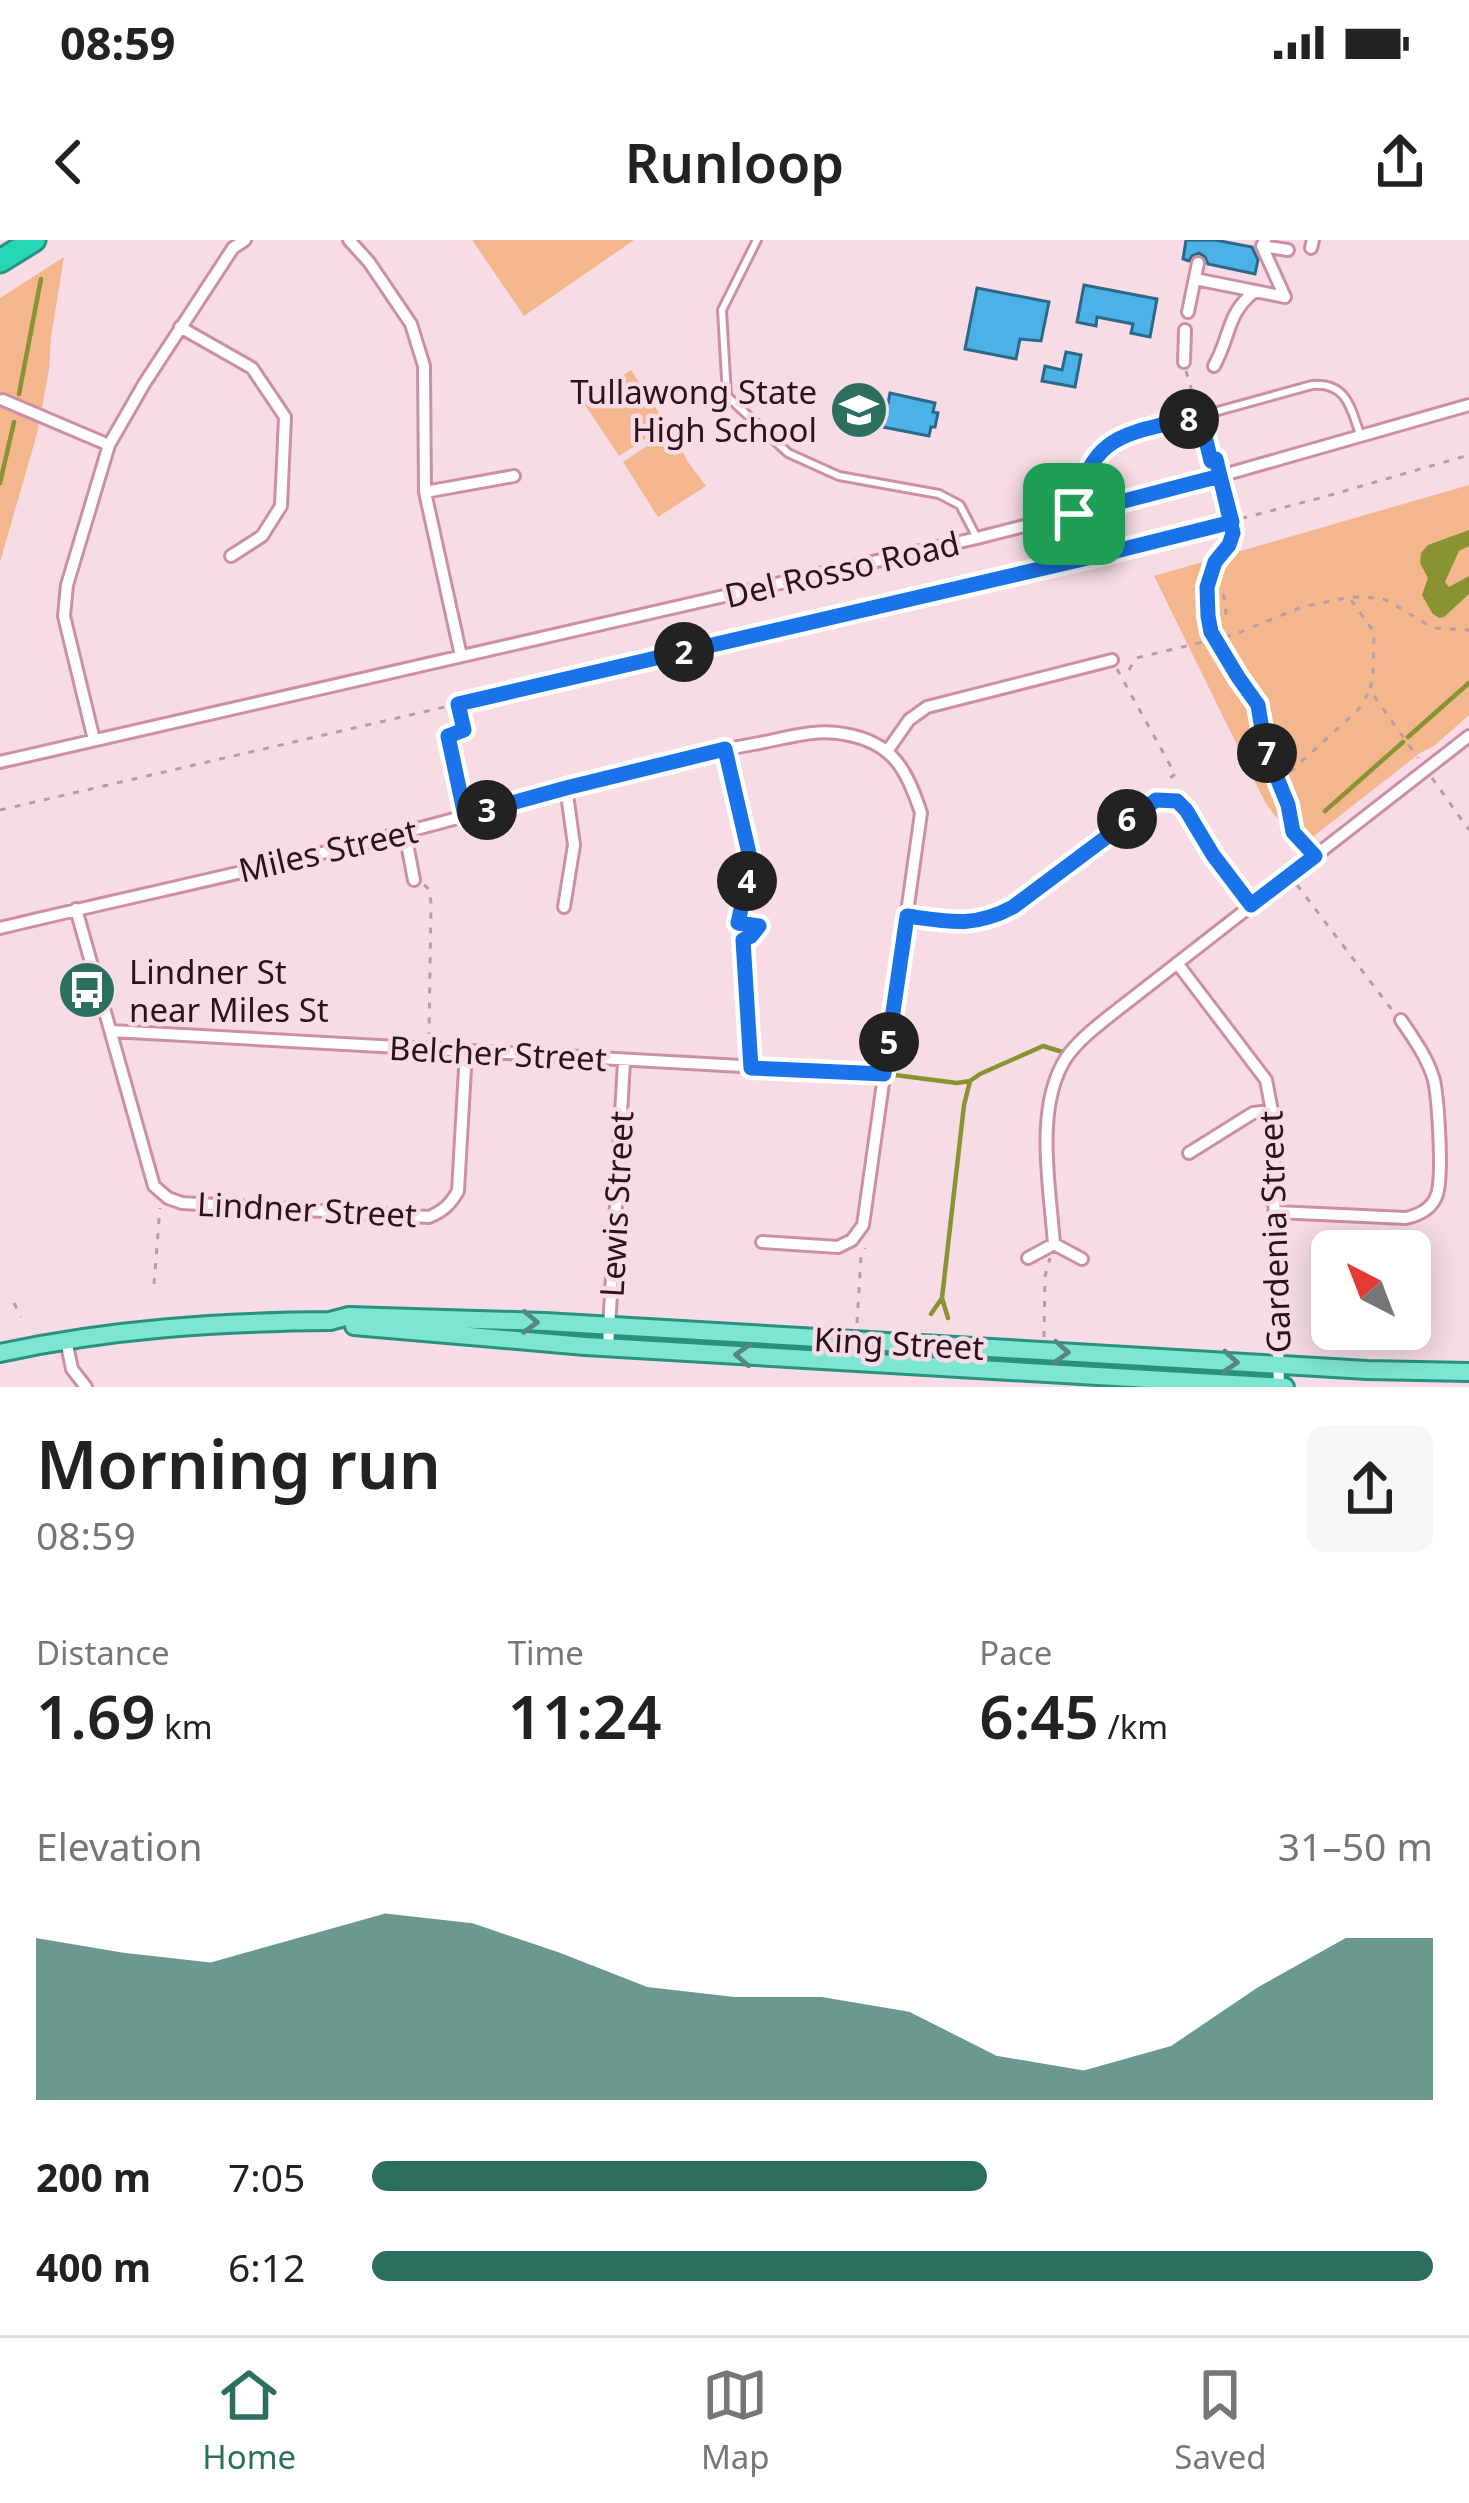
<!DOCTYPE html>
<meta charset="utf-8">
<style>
body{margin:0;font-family:"Noto Sans",sans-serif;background:#f6f6f6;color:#222;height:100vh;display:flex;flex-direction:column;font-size:45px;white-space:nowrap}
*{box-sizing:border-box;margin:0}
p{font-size:39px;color:#767676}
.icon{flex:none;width:66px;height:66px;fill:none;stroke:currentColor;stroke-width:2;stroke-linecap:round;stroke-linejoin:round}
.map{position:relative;height:1147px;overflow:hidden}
.side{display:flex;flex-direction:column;background:#fff;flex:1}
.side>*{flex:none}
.needle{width:78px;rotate:318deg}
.controls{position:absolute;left:1311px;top:990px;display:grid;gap:24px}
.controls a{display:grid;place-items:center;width:120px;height:120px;border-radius:18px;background:#fff;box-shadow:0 6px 30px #0003;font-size:60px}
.pin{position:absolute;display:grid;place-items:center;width:102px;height:102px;color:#fff;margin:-51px;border-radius:24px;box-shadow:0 6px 18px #0006}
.km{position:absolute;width:60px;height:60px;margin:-30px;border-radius:50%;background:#222;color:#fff;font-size:33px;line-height:60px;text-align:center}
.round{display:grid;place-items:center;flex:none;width:126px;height:126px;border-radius:18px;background:#f6f6f6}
.summary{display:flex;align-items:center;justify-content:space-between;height:204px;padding:0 36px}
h1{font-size:66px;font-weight:600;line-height:90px}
.figures{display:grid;grid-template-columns:repeat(3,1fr);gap:18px;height:204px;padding:12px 36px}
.figures div{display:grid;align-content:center}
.figures b{font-size:60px;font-weight:600}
.figures small{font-size:33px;font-weight:400}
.figures p{font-size:33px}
.chart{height:336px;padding:24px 36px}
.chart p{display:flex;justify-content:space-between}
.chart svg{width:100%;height:216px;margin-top:12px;fill:#2d6f5f;opacity:.7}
ul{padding:0 36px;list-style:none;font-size:39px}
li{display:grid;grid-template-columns:192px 144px 1fr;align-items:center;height:90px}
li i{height:30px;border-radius:15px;background:#2d6f5f}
.status{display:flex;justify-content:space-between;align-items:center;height:84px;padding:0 60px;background:#fff;direction:ltr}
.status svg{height:33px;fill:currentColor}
header{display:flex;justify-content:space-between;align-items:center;height:156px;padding:0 36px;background:#fff;font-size:54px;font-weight:600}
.tabs{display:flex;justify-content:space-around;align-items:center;height:168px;border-top:3px solid #e0e0e0;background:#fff;font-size:33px;color:#767676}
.tabs a{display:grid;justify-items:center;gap:6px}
.tabs .active{color:#2d6f5f}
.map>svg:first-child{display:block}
.green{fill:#f4b68c}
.water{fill:#8a9331}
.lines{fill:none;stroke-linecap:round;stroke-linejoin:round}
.stream{stroke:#8a9331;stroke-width:4.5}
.building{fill:#4bb1e6;stroke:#2b6989;stroke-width:3}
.lane-casing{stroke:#cd8fa6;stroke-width:12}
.street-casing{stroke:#cd8fa6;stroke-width:16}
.primary-casing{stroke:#28927f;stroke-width:22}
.highway-casing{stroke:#28927f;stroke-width:27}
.path{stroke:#b79da7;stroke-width:3;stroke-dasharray:6 9;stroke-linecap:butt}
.lane{stroke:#fff;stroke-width:6}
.street{stroke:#fff;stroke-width:10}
.primary{stroke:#7de6d2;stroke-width:16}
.highway{stroke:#26d6b4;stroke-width:21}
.oneway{stroke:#588781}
.route-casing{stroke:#fff;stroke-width:24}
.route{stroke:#1a73e8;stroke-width:15}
.labels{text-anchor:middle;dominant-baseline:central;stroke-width:9;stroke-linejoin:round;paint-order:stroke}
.poi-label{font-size:33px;fill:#2b131d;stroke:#f7dce5;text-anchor:end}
.street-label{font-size:33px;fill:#2b131d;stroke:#f7dce5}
</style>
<div class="status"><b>08:59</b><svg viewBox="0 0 49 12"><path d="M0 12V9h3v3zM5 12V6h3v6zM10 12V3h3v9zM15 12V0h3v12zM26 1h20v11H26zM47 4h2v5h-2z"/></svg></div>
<header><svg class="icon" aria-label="back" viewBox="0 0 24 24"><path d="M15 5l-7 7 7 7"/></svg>Runloop<svg class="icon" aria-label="share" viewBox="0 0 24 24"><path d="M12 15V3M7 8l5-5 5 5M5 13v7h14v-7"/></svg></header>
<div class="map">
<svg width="1469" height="1147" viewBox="0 0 1469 1147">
<rect width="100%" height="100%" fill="#f7dce5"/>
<!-- green -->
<path class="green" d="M 472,0 L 634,0 L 524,76 Z
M 64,17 L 51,97 L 49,130 L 37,194 L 0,322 L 0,58 Z
M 631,130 L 667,185 L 619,216 L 583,162 Z
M 671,190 L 688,222 L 706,246 L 658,277 L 623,222 Z
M 1469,245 L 1469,475 L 1434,506 L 1420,513 L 1300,607 L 1266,564 L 1154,336 Z"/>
<!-- water -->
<path class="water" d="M 1469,290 L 1469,306 L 1459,311 L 1445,342 L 1449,347 L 1469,336 L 1469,354 L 1444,377 L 1439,378 L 1432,373 L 1422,355 L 1428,338 L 1420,323 L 1421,313 L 1428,305 Z"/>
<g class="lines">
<!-- stream -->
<path class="stream" d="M 19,154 L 41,39
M 0,243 L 14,182
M 1408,497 L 1469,443
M 1325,571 L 1403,502
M 887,834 L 957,843 L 970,841 L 980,834 L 1043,806 L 1069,814
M 931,1074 L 942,1058
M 948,1078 L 942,1058 L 964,865 L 970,841"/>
</g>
<!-- building -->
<path class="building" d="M 1186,0 L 1215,0 L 1252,7 L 1258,20 L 1255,34 L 1208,24 L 1205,17 L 1199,13 L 1192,16 L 1189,21 L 1183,19 Z
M 1084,45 L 1157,59 L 1150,97 L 1131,93 L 1133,84 L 1097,77 L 1096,86 L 1077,82 Z
M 977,48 L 1049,62 L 1041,101 L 1020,99 L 1016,119 L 965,109 Z
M 1066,112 L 1081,115 L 1075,147 L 1042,141 L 1045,126 L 1062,130 Z
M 890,153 L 935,163 L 933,172 L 938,173 L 935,187 L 931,187 L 929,196 L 883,187 L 885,178 L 880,177 L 883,162 L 888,163 Z"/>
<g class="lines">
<defs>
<path id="lane" d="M 757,0 L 722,70 L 727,156 L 788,213 L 839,236 L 939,254 L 960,265 L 977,298
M 1075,271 L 1080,246 L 1093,218 L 1120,198 L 1312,145 C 1348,142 1351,170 1361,197"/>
<path id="street" d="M 349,0 L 369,22 L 411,84 L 424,126 L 425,252 L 461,416
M 1262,6 L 1288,10
M 1311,8 L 1313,0
M 1195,39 L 1285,57 L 1262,6 L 1265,0
M 1188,72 L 1198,23
M 180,87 L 252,128 L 285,177 L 281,266 L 262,296 L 231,316
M 1184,122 L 1185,90
M 1214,126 C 1231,96 1226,74 1255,51
M 3,160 L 109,205
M 425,252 L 514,236
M 94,500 L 64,376 L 67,345 L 109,205 L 144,144 L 233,8 L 245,0
M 725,509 L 751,622 L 738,683
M 888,510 L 909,480 L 927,467 L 1112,420
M 0,522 L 977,298 L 1220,236 L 1469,165
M 405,593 L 414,640
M 564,667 L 574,605 L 566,547
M 76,669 L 154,946 L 168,958 L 182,963 L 429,977 C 443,971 450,965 458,951 L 466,811
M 907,677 C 948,682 974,688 1013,667 L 1149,563 L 1170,559 L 1177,561 L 1186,570 L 1212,615 L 1251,665
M 0,688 C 136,655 274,627 409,591 C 524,561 637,525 754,504 C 783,499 815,488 844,494 C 893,502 907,530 921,573 L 863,985 L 852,1000 L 838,1007 L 762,1002
M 1177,723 L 1266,840 L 1272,871 L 1279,1147
M 111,791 L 884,834
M 1189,913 L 1253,873 L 1272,871
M 1276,972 L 1406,978 C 1419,975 1431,969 1436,957 C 1444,940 1438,860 1434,840 C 1428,819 1414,799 1401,780
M 1054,1004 C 1050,947 1034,868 1066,818 C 1077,802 1092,790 1107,778 L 1469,496
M 1028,1018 L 1054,1004 L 1082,1019
M 66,1100 L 72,1129 L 86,1147
M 608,1107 L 624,821"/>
<path id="primary" d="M 354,1086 L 585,1106 L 1285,1147
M 0,1113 C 110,1089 218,1082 330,1081 L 349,1076 L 545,1082 L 1367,1130 L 1469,1132"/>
<path id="highway" d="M 0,21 L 34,0"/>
</defs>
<!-- lane casing -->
<use href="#lane" class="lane-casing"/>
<!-- street casing -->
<use href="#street" class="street-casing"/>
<!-- primary casing -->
<use href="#primary" class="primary-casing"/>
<!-- highway casing -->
<use href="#highway" class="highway-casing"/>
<!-- path -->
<path class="path" d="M 1186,131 L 1197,168
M 1201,183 L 1211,221 L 1216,219 L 1217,226
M 1223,247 L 1232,282 L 1232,299 L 1215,322 L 1206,356 L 1208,377 L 1214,400 L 1258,465 L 1265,507 L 1288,565 L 1293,591 L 1306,606
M 1209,348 L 1224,356 L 1226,373 L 1211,376
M 1351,360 L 1374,392 L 1373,436 L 1370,450 L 1418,518
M 1117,429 L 1175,534 L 1168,540
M 1129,430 L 1136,418 L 1233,395 L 1302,367 L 1350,357 L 1381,358 L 1390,362 L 1433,388 L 1469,390
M 458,466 L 464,490 L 448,496 L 462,563
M 1432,538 L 1469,590
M 1279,542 L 1358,470 L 1369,452
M 0,570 L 1097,316 L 1320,258 L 1469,215
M 424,645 L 429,649 L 431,663 L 429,794
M 1297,645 L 1392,770
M 751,817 L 743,707 L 743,700 L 751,696 L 759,686 L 752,685
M 154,1044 L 160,968
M 14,1063 L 21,1077
M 857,1083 L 861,1017 L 865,1008
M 1044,1097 L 1045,1036 L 1050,1018"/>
<!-- lane -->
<use href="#lane" class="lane"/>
<!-- street -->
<use href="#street" class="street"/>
<!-- primary -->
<use href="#primary" class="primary"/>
<!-- highway -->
<use href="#highway" class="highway"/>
</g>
<!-- one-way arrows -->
<defs><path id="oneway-chevron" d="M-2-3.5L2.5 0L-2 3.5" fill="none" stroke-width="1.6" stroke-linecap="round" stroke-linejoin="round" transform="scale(3)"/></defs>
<g class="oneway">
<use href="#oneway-chevron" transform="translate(530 1082) rotate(2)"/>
<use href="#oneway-chevron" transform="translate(1061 1112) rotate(3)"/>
<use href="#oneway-chevron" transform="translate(743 1115) rotate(-177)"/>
<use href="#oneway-chevron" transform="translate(1230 1122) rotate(4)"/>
</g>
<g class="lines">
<defs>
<path id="route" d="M 1074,274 L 1220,236 L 1232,282 L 1096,316 L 458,464 L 464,490 L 448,496 L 465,576 L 566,548 L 725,509 L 751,622 L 738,683 L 759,686 L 751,696 L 743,700 L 751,828 L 884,834 L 907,676 C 949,682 974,688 1013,667 L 1156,560 L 1177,561 L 1186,570 L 1213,615 L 1251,665 L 1315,616 L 1293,592 L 1288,565 L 1265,508 L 1258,465 L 1238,437 L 1211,392 L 1208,376 L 1207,347 L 1215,322 L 1229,305 L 1233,293 L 1216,219 L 1211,221 L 1200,176 C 1125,195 1092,190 1074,274"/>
</defs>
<!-- route casing -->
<use href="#route" class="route-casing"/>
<!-- route -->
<use href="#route" class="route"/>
</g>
<!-- icons -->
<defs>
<symbol id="school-disc" viewBox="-11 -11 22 22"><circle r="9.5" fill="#2d6f5f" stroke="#f7dce5"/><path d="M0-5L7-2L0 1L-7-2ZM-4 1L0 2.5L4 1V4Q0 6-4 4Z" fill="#fff"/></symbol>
<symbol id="bus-disc" viewBox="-11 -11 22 22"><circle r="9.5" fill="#2d6f5f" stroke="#f7dce5"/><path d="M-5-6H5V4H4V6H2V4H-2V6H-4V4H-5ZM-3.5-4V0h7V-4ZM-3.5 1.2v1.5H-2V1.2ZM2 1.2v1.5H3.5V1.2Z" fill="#fff"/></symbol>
</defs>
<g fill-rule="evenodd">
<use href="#school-disc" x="826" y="137" width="66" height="66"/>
<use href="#bus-disc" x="54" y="717" width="66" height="66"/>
</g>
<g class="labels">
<!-- poi labels -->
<g class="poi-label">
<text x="817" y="151">Tullawong State<tspan x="817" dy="38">High School</tspan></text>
<text x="129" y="731" text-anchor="start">Lindner St<tspan x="129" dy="38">near Miles St</tspan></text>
</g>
<!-- street labels -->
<g class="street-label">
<text transform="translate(842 329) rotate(-13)">Del Rosso Road</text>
<text transform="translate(328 610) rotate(-13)">Miles Street</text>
<text transform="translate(498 813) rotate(3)">Belcher Street</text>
<text transform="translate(616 964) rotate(-87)">Lewis Street</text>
<text transform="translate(307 969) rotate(3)">Lindner Street</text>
<text transform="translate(1274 992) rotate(-92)">Gardenia Street</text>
<text transform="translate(899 1103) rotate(3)">King Street</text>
</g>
</g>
</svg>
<div class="controls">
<a><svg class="needle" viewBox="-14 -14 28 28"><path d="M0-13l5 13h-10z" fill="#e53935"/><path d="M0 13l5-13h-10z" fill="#767676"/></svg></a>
</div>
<div class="pin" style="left:1074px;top:274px;background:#1e9e55"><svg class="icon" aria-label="arrive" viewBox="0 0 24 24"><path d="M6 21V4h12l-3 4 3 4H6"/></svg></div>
<b class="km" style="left:684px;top:412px">2</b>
<b class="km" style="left:487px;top:570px">3</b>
<b class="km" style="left:747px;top:641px">4</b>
<b class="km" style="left:889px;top:802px">5</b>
<b class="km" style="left:1127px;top:579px">6</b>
<b class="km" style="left:1267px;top:513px">7</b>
<b class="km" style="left:1189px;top:179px">8</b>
</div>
<section class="side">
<div class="summary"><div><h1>Morning run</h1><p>08:59</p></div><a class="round"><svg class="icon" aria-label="share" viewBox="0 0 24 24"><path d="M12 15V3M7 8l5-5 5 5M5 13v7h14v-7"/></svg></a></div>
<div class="figures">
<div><p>Distance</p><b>1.69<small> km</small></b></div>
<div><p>Time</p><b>11:24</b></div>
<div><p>Pace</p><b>6:45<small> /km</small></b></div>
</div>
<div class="chart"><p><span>Elevation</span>31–50 m</p>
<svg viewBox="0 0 160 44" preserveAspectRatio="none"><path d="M0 44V11L10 14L20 16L30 11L40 6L50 8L60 14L70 21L80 23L90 23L100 26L110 35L120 38L130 33L140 21L150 11L160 11V44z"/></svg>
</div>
<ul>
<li><b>200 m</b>7:05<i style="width:58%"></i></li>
<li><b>400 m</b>6:12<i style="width:100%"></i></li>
</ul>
</section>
<nav class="tabs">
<a class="active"><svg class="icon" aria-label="home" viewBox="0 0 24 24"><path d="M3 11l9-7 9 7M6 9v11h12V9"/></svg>Home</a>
<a><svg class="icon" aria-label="map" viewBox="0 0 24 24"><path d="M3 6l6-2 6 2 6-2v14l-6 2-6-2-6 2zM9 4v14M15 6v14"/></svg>Map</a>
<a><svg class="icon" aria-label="saved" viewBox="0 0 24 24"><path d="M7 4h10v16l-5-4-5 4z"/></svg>Saved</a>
</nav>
